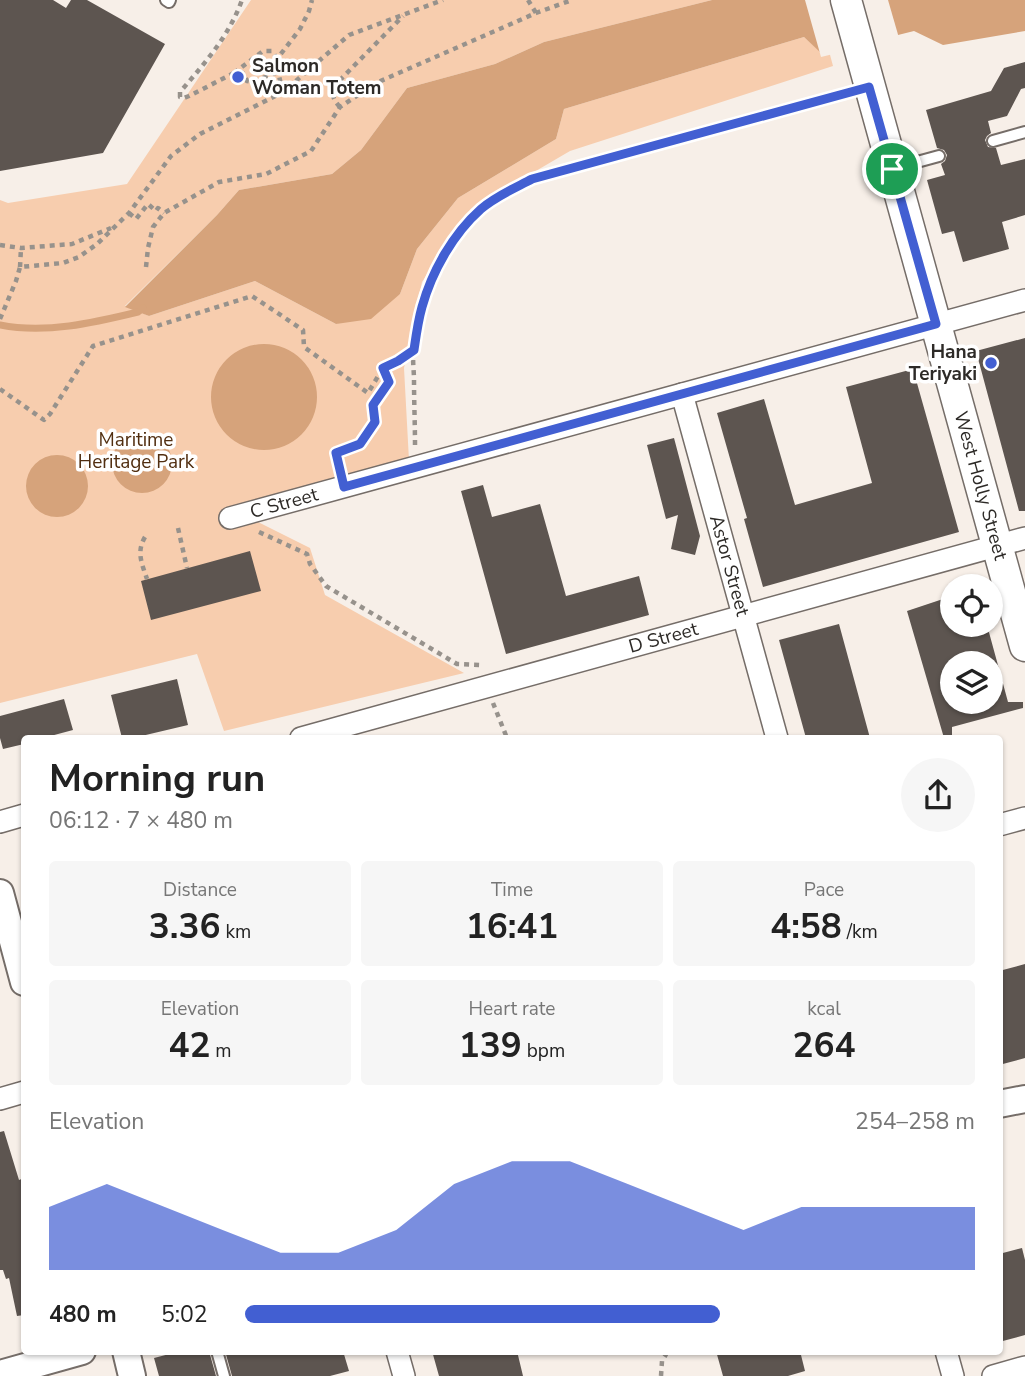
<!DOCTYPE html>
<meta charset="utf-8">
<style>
body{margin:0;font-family:"Nunito Sans",sans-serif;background:#f6f6f6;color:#222;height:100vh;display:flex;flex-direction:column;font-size:26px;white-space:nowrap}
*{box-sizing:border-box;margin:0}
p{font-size:23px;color:#767676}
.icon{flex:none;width:38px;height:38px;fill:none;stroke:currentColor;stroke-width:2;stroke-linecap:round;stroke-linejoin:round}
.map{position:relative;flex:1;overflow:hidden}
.panel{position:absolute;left:21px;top:735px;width:982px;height:620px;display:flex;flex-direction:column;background:#fff;border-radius:7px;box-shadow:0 2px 5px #0004}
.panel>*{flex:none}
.controls{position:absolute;left:940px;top:574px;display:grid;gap:14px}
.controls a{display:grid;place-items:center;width:63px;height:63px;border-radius:50%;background:#fff;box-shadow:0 2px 5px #0004;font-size:35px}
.pin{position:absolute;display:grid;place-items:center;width:60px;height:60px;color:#fff;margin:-30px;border:4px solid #fff;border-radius:50%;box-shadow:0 2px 7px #0007}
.round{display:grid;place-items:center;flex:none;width:74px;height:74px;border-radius:37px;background:#f6f6f6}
.head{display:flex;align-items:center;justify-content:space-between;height:119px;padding:0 28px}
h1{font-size:38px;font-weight:700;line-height:52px}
.metrics{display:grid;grid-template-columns:repeat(3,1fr);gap:10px;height:119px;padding:7px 28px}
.metrics div{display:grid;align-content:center;border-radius:7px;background:#f6f6f6;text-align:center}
.metrics b{font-size:35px;font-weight:700}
.metrics small{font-size:19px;font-weight:400}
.metrics p{font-size:19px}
.chart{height:196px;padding:14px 28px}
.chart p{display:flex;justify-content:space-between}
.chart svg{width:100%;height:126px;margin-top:7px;fill:#425fd2;opacity:.7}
ul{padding:0 28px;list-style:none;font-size:23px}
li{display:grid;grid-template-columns:112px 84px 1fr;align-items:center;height:52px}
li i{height:18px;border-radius:9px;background:#425fd2}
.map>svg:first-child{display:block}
.green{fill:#f7cdae}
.water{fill:#d6a37b}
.pier{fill:#f7efe8}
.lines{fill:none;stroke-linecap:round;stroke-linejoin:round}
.stream{stroke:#d6a37b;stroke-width:7}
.building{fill:#5d5550;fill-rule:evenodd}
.service-casing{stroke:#756d68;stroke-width:14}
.minor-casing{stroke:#756d68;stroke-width:24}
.tertiary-casing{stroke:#756d68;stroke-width:30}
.secondary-casing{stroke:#756d68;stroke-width:33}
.path{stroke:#97928c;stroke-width:4.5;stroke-dasharray:5 5;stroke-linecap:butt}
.service{stroke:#fff;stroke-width:10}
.minor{stroke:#fff;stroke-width:21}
.tertiary{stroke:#fff;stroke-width:26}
.secondary{stroke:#fff;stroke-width:30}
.route-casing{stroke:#fff;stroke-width:14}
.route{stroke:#425fd2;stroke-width:9}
.poi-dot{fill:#425fd2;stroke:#fff;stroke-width:2.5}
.labels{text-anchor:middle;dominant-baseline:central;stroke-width:7;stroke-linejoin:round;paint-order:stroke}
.poi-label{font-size:19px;font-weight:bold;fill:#2d2a27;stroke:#fff;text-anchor:start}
.park-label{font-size:19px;fill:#512e10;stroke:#fff}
.street-label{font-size:19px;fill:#2d2a27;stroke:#fff}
</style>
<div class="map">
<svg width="1025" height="1376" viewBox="0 0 1025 1376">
<rect width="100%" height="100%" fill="#f7efe8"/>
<!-- green -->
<path class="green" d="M 251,0 L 712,0 L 544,42 L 495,64 L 407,88 L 361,150 L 332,174 L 239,190 L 217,215 L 125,306 L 149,316 L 255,281 L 336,324 L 400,294 L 417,249 L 458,198 L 556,139 L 564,109 L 804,37 L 822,53 L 829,51 L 833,66 L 570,151 L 471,209 L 422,282 L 404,368 L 410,479 L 254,520 L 310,548 L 325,595 L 464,673 L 224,731 L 197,654 L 0,703 L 0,200 L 8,203 L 127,184 Z"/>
<!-- water -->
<path class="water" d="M 712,0 L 1025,0 L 1025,31 L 943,45 L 914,31 L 822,54 L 804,37 L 564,109 L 556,139 L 458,198 L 417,249 L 400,294 L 371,319 L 336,324 L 255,281 L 149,316 L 125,307 L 217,215 L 239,190 L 332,174 L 361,150 L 407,88 L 495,64 L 544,42 Z
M211 397a53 53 0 1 1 106 0a53 53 0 1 1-106 0Z
M112 463a30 30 0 1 1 60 0a30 30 0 1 1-60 0Z
M26 486a31 31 0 1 1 62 0a31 31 0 1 1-62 0Z"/>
<!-- pier -->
<path class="pier" d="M 805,0 L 888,0 L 899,38 L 821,57 Z"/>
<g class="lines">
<!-- stream -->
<path class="stream" d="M 0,325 C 45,334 93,323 138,312 L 143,308"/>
</g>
<!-- building -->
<path class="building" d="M 0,0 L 53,0 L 66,8 L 71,0 L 87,0 L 165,44 L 103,153 L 0,171 Z
M 1025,62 L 1025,88 L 1021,89 L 1007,116 L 988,121 L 991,133 L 987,136 L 985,140 L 988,147 L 996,148 L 1001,165 L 1025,159 L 1025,215 L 1002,222 L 1009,249 L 963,262 L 954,231 L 942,234 L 927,180 L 945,175 L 941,164 L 945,161 L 947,155 L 944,150 L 937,148 L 926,110 L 991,91 L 1004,68 Z
M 1025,338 L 1025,511 L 1019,511 L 976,351 Z
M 913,369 L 959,532 L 763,587 L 744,519 L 747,518 L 717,413 L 764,399 L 795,505 L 872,483 L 846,387 Z
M 674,438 L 700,536 L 695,555 L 671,549 L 678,515 L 666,519 L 647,445 Z
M 483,485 L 492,517 L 540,504 L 566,596 L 639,576 L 649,615 L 506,654 L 461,491 Z
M 250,551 L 261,591 L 151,620 L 141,581 Z
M 952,596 L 952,625 L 987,625 L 1008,702 L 1023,702 L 1023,708 L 952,727 L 952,738 L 944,738 L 907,611 ZM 952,663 L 990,663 L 990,702 L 952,702 Z
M 839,624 L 870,738 L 806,738 L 779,640 Z
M 177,679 L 188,725 L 133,738 L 122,738 L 111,695 Z
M 64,699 L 73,730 L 43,738 L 24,738 L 24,744 L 3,749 L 0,738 L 0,716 Z
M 1025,964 L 1025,1058 L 999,1065 L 999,971 Z
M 4,1131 L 19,1180 L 24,1178 L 24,1315 L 17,1316 L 9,1278 L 6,1279 L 3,1270 L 0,1270 L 0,1132 Z
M 1022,1248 L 1025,1260 L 1025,1335 L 999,1342 L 999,1254 Z
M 181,1351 L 209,1351 L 216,1376 L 159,1376 L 154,1358 Z
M 225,1351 L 343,1351 L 349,1371 L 330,1376 L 232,1376 Z
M 432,1351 L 517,1351 L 523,1376 L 439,1376 Z
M 716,1351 L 800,1351 L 805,1371 L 788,1376 L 723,1376 Z"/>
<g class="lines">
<defs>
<path id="service" d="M 166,0 L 169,2 L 170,0
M 993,141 L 1025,132
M 895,168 L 939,156
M 217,1351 L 224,1376"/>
<g id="minor">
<path id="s1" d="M 682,394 L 777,738"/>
<path id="s2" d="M 230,518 L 1025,300"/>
<path id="s3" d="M 301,738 L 1025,538"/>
<path d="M 0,822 L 24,815"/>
<path d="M 999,825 L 1025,818"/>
<path d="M 0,1099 L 24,1092"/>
<path d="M 397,1351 L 404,1376"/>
<path d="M 946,1351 L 953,1376"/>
<path d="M 993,1376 L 1025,1367"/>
</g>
<path id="tertiary" d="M 0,893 L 24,982
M 999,1104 L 1025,1099
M 126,1351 L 132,1376
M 0,1374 L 82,1351"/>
<g id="secondary">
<path id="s4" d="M 846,0 L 1025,646"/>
</g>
</defs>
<!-- service casing -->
<use href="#service" class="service-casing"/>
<!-- minor casing -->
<use href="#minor" class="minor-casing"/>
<!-- tertiary casing -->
<use href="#tertiary" class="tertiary-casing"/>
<!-- secondary casing -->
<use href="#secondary" class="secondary-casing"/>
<!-- path -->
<path class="path" d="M 528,0 L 536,13
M 277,59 L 272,51 L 263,51 L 234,73 L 241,72 L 244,74 L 247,81 L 252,82 L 278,72
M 234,73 L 189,96 L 184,98 L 180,97 L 180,92 C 205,63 229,36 242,0
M 283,92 L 278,72 L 277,59 L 300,29 L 309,11 L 312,0
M 340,107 C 328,95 334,90 342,78 L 403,16
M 129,213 L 136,219 L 148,204 L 156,211 L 158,208 L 164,213
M 0,245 L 21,248 L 72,244 L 111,228
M 20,267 L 21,248
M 146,267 L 148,248 L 153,227 L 164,213 L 219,182 L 266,174 L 311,151 L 340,107 L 376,83 L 536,13 L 572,0
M 0,319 L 16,281 L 20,267 L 63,263 L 79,257 L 97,244 L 129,213 L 171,156 L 200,134 L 283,92 L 349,35 L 443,0
M 0,389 L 44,420 L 50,414 L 93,346 L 252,296 L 303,330 L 304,347 L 368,393 L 383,368 L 398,361 L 413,350
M 415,445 C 415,424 414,402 414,380 C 414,370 412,358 414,348 C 420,298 442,242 481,209 C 496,196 515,188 532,179 L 848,92
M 338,468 L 336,453 L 360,444 L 375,422 L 373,405 L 389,382 L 383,369
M 178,528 L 187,568
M 259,532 L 307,554 L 310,564 L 326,586 L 457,664 L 481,665
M 145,537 C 136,552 142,564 147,579
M 493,703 L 507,738
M 661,1376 L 662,1361 L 668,1351"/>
<!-- service -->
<use href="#service" class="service"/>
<!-- minor -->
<use href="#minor" class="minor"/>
<!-- tertiary -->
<use href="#tertiary" class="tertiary"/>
<!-- secondary -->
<use href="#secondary" class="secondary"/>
</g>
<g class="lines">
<defs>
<path id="route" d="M 869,87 L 936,324 L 344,487 L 336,453 L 360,444 L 375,422 L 373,405 L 389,382 L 383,368 L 398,361 L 414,350 C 416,336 418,321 422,307 C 432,271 453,234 481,209 C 496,196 515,188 532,179 Z"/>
</defs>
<!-- route casing -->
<use href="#route" class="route-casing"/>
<!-- route -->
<use href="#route" class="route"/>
</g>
<!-- markers -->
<g class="poi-dot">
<circle cx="238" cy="77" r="7"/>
<circle cx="991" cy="363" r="7"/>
</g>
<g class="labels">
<!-- poi labels -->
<g class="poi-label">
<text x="252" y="66">Salmon<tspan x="252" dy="22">Woman Totem</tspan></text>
<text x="977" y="352" text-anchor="end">Hana<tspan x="977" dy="22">Teriyaki</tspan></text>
</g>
<!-- park labels -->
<g class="park-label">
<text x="136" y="440">Maritime<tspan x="136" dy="22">Heritage Park</tspan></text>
</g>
<!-- street labels -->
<g class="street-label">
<text stroke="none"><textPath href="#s4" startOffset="504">West Holly Street</textPath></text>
<text stroke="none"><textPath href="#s2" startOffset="56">C Street</textPath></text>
<text stroke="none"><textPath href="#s1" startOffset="178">Astor Street</textPath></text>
<text stroke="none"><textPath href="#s3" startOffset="376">D Street</textPath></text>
</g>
</g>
</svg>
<div class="controls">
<a><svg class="icon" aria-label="locate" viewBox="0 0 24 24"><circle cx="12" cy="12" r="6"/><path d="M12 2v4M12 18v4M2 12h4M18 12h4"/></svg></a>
<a><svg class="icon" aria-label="layers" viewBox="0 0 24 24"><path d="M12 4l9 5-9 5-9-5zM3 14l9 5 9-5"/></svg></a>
</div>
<div class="pin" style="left:892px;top:169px;background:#1e9e55"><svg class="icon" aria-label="arrive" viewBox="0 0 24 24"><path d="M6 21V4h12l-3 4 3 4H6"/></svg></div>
<section class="panel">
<div class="head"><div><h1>Morning run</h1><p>06:12 · 7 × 480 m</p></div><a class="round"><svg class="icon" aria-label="share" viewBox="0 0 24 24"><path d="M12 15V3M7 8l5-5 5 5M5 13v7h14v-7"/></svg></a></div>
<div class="metrics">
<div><p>Distance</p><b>3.36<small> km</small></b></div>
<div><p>Time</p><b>16:41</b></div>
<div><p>Pace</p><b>4:58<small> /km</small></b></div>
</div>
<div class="metrics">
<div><p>Elevation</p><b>42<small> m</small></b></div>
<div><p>Heart rate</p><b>139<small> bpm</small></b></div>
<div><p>kcal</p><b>264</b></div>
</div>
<div class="chart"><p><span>Elevation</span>254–258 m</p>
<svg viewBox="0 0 160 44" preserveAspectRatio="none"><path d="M0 44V22L10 14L20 22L30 30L40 38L50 38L60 30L70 14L80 6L90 6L100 14L110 22L120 30L130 22L140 22L150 22L160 22V44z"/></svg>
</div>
<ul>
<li><b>480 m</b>5:02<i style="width:65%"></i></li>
</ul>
</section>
</div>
